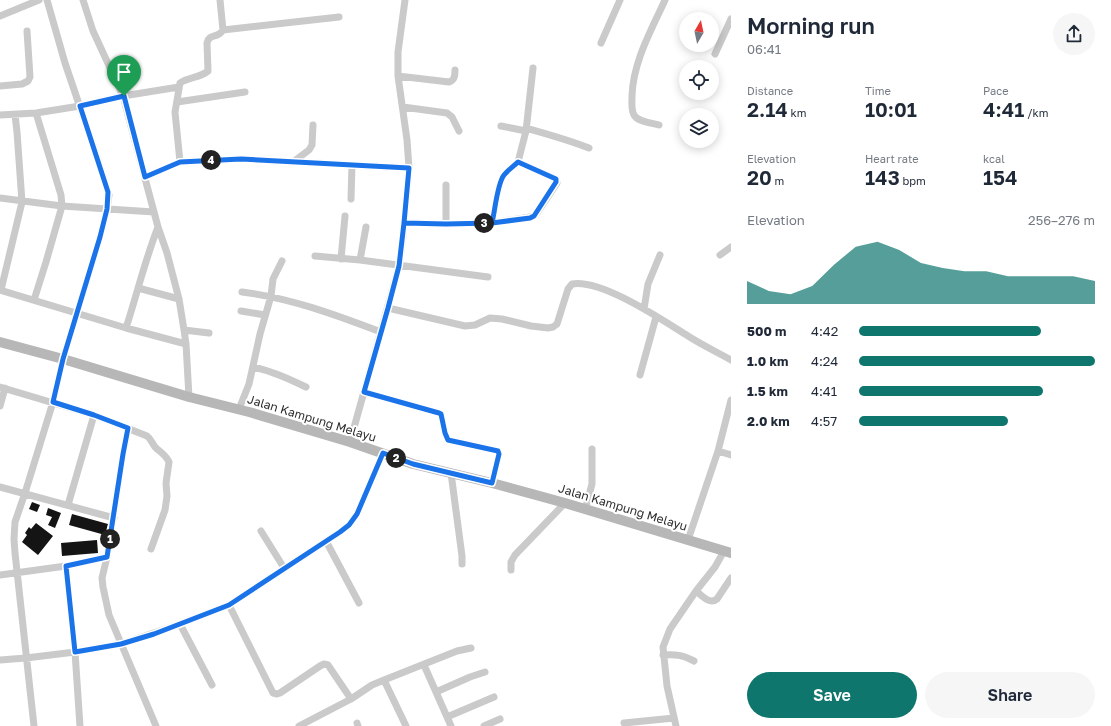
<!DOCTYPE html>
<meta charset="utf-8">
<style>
body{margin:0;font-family:"Golos Text",sans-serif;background:#f6f6f7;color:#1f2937;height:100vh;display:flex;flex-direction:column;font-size:15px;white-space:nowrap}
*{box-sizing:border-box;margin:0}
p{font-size:13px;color:#747a83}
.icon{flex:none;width:22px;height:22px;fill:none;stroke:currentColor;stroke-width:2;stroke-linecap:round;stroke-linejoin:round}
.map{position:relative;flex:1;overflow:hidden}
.side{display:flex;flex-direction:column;background:#fff;width:380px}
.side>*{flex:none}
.needle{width:26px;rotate:9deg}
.controls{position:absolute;left:679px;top:12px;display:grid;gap:8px}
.controls a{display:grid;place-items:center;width:40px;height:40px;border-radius:50%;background:#fff;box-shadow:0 2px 10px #0003;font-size:20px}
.pin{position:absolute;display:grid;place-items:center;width:34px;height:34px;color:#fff;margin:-41px -17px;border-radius:50% 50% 50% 0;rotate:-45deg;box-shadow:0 0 4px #0007}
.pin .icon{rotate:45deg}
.km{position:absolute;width:20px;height:20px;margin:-10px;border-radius:50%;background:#222;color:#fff;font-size:11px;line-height:20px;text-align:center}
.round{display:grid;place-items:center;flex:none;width:42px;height:42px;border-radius:21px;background:#f6f6f7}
.overview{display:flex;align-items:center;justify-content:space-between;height:68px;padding:0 16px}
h1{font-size:22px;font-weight:600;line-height:30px}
.stats{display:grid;grid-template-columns:repeat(3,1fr);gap:6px;height:68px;padding:4px 16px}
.stats div{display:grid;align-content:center}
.stats b{font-size:20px;font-weight:600}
.stats small{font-size:11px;font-weight:400}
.stats p{font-size:11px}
.chart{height:112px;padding:8px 16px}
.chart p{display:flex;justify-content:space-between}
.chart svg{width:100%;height:72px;margin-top:4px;fill:#0f766e;opacity:.7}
.cta{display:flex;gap:8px;margin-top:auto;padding:8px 16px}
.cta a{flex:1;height:46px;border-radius:24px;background:#0f766e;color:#fff;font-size:16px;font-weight:600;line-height:46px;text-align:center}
.cta a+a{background:#f6f6f7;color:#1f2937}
ul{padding:0 16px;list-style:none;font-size:13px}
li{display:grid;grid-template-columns:64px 48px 1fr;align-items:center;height:30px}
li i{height:10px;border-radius:5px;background:#0f766e}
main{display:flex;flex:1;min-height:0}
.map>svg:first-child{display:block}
.building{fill:#141414}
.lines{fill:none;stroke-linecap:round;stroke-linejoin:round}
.street{stroke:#cacaca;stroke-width:7}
.secondary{stroke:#b7b7b7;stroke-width:10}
.route-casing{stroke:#fff;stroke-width:8}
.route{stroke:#1a73e8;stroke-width:5}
.labels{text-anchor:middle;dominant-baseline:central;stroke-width:4;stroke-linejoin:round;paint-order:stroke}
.street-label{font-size:12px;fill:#2d2d2d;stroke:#fff}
</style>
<main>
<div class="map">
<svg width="731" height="726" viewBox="0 0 731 726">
<rect width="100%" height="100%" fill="#fff"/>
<!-- building -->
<path class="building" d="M 32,502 L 40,505 L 37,512 L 29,509 Z
M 48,508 L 61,513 L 55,528 L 48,525 L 52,517 L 46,515 Z
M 72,514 L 108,524 L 105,535 L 69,525 Z
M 36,523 L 53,536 L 38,555 L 22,542 L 27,535 L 25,533 L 29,527 L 31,529 Z
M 97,540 L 98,553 L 62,556 L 61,543 Z"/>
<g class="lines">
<!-- street -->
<path class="street" d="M 83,0 L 93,31 L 123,96 L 158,227 L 167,253 L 179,299 L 184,330 L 186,344 L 189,397
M 0,16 L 39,0
M 223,30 L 339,17
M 601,43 L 620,0
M 715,54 L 731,19
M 398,76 L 449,82 C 455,80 455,75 455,70
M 0,86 L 22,84 L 28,81 L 30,77 L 27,31
M 177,102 L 245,92
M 403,107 L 447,113 L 452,117 L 459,131
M 0,115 L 36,113 L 80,106 L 123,96 L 179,87
M 659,125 C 652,123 638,122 634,115 C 631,110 632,102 632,96 C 633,62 651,31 665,0
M 501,126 L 526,131
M 526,128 C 547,134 569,140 589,148
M 180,162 L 175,112 L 180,83 C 188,77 200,78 208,71 L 207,43 C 209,33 218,39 223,30 L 220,0
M 293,162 L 309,150 L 312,145 L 313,125
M 518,162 L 526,131 L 533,68
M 145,177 L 180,162 L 241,159 L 409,168
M 446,185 L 446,224
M 0,198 L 62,206 L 154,212
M 351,199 L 352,165
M 404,223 L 446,224 L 492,223 L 530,217 L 534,216 L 537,213 L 557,183 L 556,179 L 518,162 C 514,166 508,170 504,175 C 497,184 495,211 492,223
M 720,255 L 731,247
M 315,256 L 360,260 L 488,277
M 341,259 L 345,216
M 360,260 L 366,227
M 138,288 L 179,299
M 0,290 L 126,328 L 186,344
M 1,290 L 22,202 L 17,132 L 15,115
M 242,292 C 291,298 336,315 381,332
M 34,300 L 46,262 L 62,206 L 61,195 L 36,113
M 388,308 L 465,326 L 475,325 L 490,318 L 502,319 L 531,326 L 548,328 L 553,327 L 557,324 L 568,289 L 572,284 C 602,279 662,320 688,336 C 702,345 717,352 731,360
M 644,309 L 648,284 L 660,255
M 241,311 L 265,315
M 126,328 C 137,294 145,260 158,227
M 184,330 L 209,333
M 253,367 C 272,371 289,379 306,387
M 640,375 L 656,317
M 0,387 L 94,415 L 147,436 C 151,439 152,443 155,447 C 160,452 166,455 169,462 L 166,483 L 167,496 L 165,510 L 151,549
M 364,392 L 439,413 L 441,415 L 445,433 L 448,440 L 498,451 L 499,454 L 492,483
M 0,406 L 5,388
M 239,409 L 249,384 L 260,334 L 271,296 L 273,279 L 282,261
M 128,428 L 123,454 L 107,557 L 102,578 L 103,587 L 109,615 L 156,726
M 350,442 L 399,266 L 403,236 L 409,168 L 407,140 L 398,76 L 398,52 L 405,0
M 718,451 L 731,455
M 451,473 L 462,556 L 462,564
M 0,487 L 114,518
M 68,505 L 94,415
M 585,510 L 592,484 L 592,449
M 261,531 L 284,568
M 688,540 L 718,451 L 731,400
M 326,541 L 359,603
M 66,566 L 75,652 L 80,726
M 511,570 L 511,562 L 515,555 L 565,503
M 0,575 L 66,566 L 107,557
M 696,591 C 702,596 710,605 717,599 L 731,578
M 229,605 L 273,693 L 277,694 L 280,693 L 320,666 L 324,664 L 328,665 L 351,699
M 180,624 L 212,685
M 663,655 C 676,654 682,655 694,661
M 0,660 L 26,658 L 75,652 L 121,644 L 180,624 L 229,605 L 340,532 L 349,525 L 357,514 L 383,453
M 424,665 L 451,726
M 384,680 L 457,651 L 471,648
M 436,692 L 470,677 L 485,672
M 447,717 L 494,697
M 357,723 L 358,726
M 624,723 L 674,718
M 34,726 L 15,553 L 14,539 L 15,522 L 25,493 L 53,402 L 63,359 L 100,237 L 107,209 L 109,195 L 99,163 L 65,63 L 47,0
M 299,726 L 351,699 L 372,685 L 384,680 L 406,726
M 484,726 L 500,719
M 676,726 L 667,686 L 663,647 L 670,629 L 696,591 L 715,567 L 724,551"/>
<!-- secondary -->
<path class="secondary" d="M 0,342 L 63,359 L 189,397 L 249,412 L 350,442 L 413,464 L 492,483 L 565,503 L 731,553"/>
</g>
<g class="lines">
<defs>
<path id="route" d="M 124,96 L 80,106 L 108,192 L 107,209 L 100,237 L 63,359 L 53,402 L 94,415 L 128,428 L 123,454 L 107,557 L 66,566 L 75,652 L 121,644 L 154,634 L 229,605 L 340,532 L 349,525 L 357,514 L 383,453 L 413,464 L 492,483 L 499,454 L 498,451 L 448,440 L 445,433 L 441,414 L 439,413 L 364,392 L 388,308 L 399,266 L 404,223 L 446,224 L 492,223 C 495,211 497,184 504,175 C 508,170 514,166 518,162 L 556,179 L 556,182 L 534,216 L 530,218 L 492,223 L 446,224 L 404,223 L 409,168 L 241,159 L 180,162 L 145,177 L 124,96"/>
</defs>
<!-- route casing -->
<use href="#route" class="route-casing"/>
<!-- route -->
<use href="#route" class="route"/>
</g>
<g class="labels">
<!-- street labels -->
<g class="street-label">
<text transform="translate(312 418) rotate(17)">Jalan Kampung Melayu</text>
<text transform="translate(623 507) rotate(17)">Jalan Kampung Melayu</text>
</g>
</g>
</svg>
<div class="controls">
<a><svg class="needle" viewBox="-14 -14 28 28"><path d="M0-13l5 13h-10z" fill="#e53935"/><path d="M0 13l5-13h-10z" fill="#747a83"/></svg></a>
<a><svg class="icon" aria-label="locate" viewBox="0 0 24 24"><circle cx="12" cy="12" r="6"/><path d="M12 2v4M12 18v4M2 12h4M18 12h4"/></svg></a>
<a><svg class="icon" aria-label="layers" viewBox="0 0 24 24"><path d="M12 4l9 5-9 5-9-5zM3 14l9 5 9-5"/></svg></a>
</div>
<div class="pin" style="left:124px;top:96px;background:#1e9e55"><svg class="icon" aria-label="arrive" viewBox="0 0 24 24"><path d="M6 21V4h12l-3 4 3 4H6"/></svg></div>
<b class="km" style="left:110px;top:539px">1</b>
<b class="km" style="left:396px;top:458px">2</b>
<b class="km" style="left:484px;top:223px">3</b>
<b class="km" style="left:211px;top:160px">4</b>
</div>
<section class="side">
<div class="overview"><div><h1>Morning run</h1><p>06:41</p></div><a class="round"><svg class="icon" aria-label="share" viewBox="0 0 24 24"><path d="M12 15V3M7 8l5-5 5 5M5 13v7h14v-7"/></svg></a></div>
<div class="stats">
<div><p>Distance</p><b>2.14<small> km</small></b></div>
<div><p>Time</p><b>10:01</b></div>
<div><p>Pace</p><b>4:41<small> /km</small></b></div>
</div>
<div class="stats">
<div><p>Elevation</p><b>20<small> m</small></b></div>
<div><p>Heart rate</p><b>143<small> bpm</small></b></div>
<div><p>kcal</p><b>154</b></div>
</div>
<div class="chart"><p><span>Elevation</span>256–276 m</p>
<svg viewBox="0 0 160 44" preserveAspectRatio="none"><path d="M0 44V30L10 36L20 38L30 33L40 20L50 9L60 6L70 11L80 19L90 22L100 24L110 24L120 27L130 27L140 27L150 27L160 30V44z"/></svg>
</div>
<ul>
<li><b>500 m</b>4:42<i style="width:77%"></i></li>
<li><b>1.0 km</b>4:24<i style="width:100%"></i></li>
<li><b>1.5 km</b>4:41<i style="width:78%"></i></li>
<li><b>2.0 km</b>4:57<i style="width:63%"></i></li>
</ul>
<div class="cta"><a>Save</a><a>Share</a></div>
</section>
</main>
